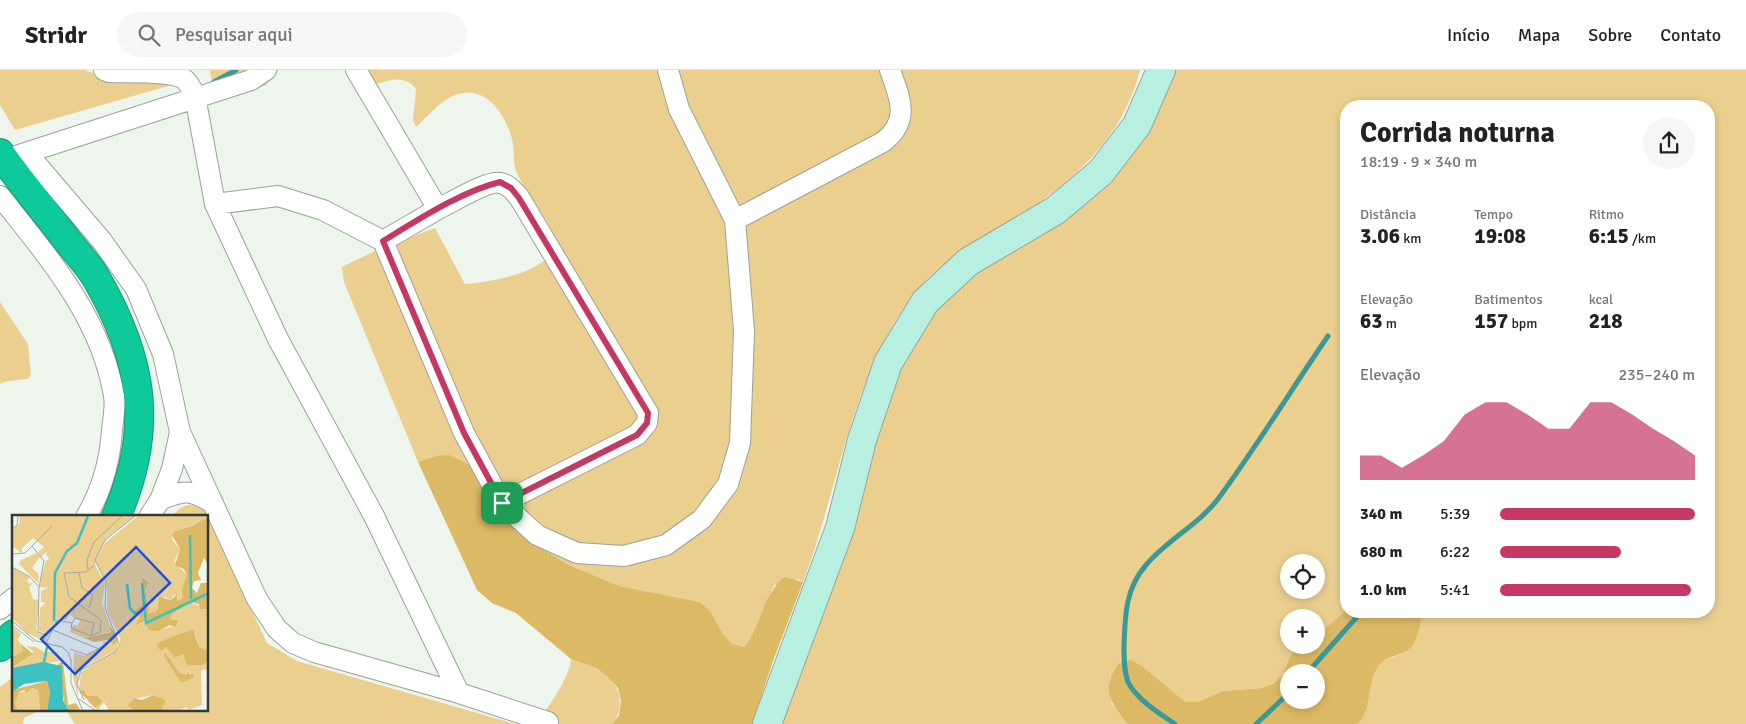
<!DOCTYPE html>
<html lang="pt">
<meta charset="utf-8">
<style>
body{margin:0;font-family:Signika,sans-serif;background:#f6f6f6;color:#222;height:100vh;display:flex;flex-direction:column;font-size:19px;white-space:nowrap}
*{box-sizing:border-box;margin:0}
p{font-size:16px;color:#767676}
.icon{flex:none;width:28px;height:28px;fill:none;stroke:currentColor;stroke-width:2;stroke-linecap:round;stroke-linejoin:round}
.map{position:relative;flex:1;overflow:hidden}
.details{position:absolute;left:1340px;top:30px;width:375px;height:518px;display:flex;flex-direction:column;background:#fff;border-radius:20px;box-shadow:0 2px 8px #0003}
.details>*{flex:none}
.fabs{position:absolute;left:1280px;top:484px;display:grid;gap:10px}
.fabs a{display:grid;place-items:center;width:45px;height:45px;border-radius:50%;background:#fff;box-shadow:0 2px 8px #0003;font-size:25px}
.pin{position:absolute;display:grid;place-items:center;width:42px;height:42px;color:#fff;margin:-21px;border-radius:10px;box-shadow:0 2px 8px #0006}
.round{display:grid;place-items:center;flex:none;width:52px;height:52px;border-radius:26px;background:#f6f6f6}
.summary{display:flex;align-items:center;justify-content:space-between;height:85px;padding:0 20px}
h1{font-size:28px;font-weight:700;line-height:38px}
.figures{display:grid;grid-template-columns:repeat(3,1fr);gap:8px;height:85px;padding:5px 20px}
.figures div{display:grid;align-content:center}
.figures b{font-size:21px;font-weight:700}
.figures small{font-size:14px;font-weight:400}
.figures p{font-size:14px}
.chart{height:140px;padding:10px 20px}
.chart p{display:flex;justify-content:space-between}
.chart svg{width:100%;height:90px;margin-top:5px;fill:#c63864;opacity:.7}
ul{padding:0 20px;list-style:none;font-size:16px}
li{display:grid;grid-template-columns:80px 60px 1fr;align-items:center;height:38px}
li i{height:12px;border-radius:6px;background:#c63864}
header{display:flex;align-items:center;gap:30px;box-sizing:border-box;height:70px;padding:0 25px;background:#fff;border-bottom:1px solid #e0e0e0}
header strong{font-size:24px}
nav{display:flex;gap:28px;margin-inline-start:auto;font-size:18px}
.search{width:350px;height:45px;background:#f6f6f6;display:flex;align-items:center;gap:12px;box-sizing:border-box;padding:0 18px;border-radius:28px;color:#767676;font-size:19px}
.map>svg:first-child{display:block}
.green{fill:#ebcf8f;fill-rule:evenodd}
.forest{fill:#dcb965;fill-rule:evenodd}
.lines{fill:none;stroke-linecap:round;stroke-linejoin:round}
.stream{stroke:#3b9898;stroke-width:5}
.street-casing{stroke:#9aa299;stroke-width:22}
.secondary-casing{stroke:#9aa299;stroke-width:30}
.highway-casing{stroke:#1c9777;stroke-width:30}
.street{stroke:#fff;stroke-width:20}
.secondary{stroke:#b7efe1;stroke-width:28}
.highway{stroke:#0ec99a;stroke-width:28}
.route-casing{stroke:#fff;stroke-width:10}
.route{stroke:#c63864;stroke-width:6}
.inset-river{fill:none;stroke:#3dc1c2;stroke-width:2.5}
.inset-road{fill:none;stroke:#a4aaa3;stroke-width:1}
.view{fill:#1d4ed8;fill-opacity:0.15;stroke:#1d4ed8;stroke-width:2.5}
.inset-edge{fill:none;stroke:#363936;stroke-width:2.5}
</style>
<header>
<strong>Stridr</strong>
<div class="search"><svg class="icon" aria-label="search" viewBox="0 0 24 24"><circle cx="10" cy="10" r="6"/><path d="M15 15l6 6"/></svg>Pesquisar aqui</div>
<nav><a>Início</a><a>Mapa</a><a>Sobre</a><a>Contato</a></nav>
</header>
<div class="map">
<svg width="1746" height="654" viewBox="0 0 1746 654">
<rect width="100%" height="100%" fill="#edf5ec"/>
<!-- green -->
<path class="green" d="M 0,0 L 84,0 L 98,5 L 175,14 L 15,60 L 0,35 Z
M 210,0 L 279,0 L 266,15 L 215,33 Z
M 353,0 L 1140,0 C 1123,71 1065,118 1006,155 C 970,178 937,192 911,228 C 850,310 839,418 803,512 L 798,509 L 774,515 L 753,566 L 745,577 L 732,574 L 723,564 L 710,541 L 700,532 L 619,516 L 567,494 L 544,480 L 525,460 L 436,386 L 418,392 L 344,212 L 342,197 L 377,180 L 435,158 L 465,214 C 488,213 569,200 552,162 C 543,141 526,124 517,103 C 512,92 515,81 512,69 C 504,39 480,9 447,29 C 436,36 426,48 416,57 L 413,50 L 416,19 C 402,0 377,14 360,22 Z
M 1167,0 L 1746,0 L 1746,654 L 1358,654 C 1373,637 1366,613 1378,596 C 1385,587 1395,588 1402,583 C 1415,573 1419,556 1423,541 L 1709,541 L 1709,36 L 1346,36 L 1346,540 L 1328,556 L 1316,561 L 1316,548 L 1289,548 L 1289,575 L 1300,575 L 1290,586 L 1283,604 L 1274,613 L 1262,618 L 1223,621 L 1198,632 L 1185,632 L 1174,624 L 1111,632 L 1127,654 L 779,654 L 882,341 L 903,288 L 931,243 L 969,206 L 1019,178 L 1068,144 ZM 1289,492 L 1316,492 L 1316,520 L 1289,520 Z
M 0,232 L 28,274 L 31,304 L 29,308 C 20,311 8,309 0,314 Z
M 188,435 L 203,436 L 267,573 L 297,591 L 515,654 L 75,654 L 66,640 L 208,640 L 208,447 L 172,446 L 180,438 Z
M 571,589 C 579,592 590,593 597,598 C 619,610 627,633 613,654 L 534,654 C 546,643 571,605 571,589 Z
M 14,606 L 14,640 L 41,640 L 24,648 L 23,654 L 0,654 L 0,617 Z"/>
<!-- forest -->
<path class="forest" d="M 449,385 L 474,397 L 525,460 L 544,480 L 567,494 L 619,516 L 700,532 L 710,541 L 723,564 L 732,574 L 745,577 C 761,555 763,525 784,507 L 803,512 L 773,591 L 752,654 L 613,654 L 619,645 L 621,631 L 618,618 L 609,608 L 597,598 L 571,589 L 516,543 L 492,533 L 477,520 L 418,392 L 436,386 Z
M 1346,540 L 1423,541 C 1420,551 1419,566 1413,575 C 1404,587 1386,584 1378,597 C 1366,614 1373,638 1358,654 L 1127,654 C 1110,630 1101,622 1118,594 L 1131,590 L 1143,597 L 1185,632 L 1198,632 L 1223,621 L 1262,618 L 1274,613 L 1283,604 L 1290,586 L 1300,575 L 1316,575 L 1316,561 L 1328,556 ZM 1289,602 L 1316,602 L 1316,630 L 1289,630 Z"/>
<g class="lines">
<!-- stream -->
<path class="stream" d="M 214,12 L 236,0
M 1308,602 L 1362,541
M 1175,654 C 1159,643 1139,631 1129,614 C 1124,604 1124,589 1124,577 C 1125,547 1125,519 1146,495 C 1167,470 1198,455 1218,429 C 1257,376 1291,320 1328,266
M 1256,654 L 1289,623"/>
<defs>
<path id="street" d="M 104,0 L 109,2 C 127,3 170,0 184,9 C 190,14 192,20 195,26 L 215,134 L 278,269 L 374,446 L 459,623
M 356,0 L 438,139 L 383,171 L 464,363 L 502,433 L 537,465 L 577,483 L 624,486 L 666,475 L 702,449 L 728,414 L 740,373 L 744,261 L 735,150 L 679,39 L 668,0
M 27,83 L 102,171 L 136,219 L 163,284 L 180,362 L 172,399 L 160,430 L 149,447
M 16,86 L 251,10 L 266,0
M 0,126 C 48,187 101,247 114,326 C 116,336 113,349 112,360 C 110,391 102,420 86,447
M 215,134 L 278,126 L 323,140 L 383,171
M 438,139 C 451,133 488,110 500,113 C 509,114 514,122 519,127 L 648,343 L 647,353 L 637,365 L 502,433
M 735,150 L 883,72 C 911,50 900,29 890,0
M 180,362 L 257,529 L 277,559 L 293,573 L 314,582 L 459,623 L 548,652
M 160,430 C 184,419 191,420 213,433
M 0,539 L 14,528"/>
<path id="secondary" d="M 767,654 L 840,458 L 862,370 L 888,293 L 925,232 L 968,192 L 1056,140 L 1101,102 L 1137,55 L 1161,0"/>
<path id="highway" d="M 0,83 C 21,113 45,141 67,170 C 76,182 87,193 95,206 C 143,288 155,358 116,447
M 0,577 L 14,564"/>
</defs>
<!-- street casing -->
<use href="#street" class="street-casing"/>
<!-- secondary casing -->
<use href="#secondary" class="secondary-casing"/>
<!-- highway casing -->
<use href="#highway" class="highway-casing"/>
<!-- street -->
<use href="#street" class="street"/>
<!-- secondary -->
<use href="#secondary" class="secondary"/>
<!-- highway -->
<use href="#highway" class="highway"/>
</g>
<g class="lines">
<defs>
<path id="route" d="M 500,112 L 511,118 L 519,128 L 648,343 L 647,353 L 637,365 L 502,433 L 464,363 L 383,171 C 416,151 462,121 500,112 Z"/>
</defs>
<!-- route casing -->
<use href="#route" class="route-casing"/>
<!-- route -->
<use href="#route" class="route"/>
</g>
<!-- overview -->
<g transform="translate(12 445)">
<rect width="196" height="196" fill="#edf5ec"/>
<path d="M 8,1 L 123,1 L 94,23 L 83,50 L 93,68 L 90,88 L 100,116 L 72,123 L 58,117 L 61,110 L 66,111 L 68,105 L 57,100 L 55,105 L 46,104 L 34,118 L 27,116 L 28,93 L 34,88 L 29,87 L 29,76 L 36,73 L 28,72 L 28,66 L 34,46 L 37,44 L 33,37 L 30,42 L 26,37 L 32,32 L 21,23 L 10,33 L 10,38 L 0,31 L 0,15 L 7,9 ZM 126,1 L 196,1 L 192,6 L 163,16 L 160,25 L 168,34 L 162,47 L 175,60 L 171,84 L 165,86 L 166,81 L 162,80 L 159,85 L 153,82 L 146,85 L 145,96 L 137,98 L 133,74 L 137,66 L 130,62 L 130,90 L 122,97 L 128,101 L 123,111 L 134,106 L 136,115 L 147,115 L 165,110 L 164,104 L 158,104 L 160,99 L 177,87 L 196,94 L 196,136 L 187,132 L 183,118 L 178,115 L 145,130 L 150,136 L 154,132 L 163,143 L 171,139 L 175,151 L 191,150 L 196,146 L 196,156 L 191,154 L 189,157 L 190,190 L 177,195 L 174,192 L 166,196 L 149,196 L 154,185 L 141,180 L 121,184 L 117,192 L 123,196 L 97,196 L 92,187 L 86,195 L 83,193 L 91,186 L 87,182 L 77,181 L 72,175 L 67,176 L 69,157 L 108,133 L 108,123 L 95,96 L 95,70 L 84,47 L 93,28 ZM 153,137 L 167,157 L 174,160 L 176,154 L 181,163 L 169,168 ZM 25,38 L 28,42 L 20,53 L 27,59 L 26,68 L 7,49 L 9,45 ZM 0,52 L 18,62 L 15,66 L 17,69 L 22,67 L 17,72 L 21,84 L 27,85 L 24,115 L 28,119 L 39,115 L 33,126 L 15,118 L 0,103 ZM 0,111 L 9,119 L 6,124 L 11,136 L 0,142 ZM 106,124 L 106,134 L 66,155 L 66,182 L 61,162 L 62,137 L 73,141 L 92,131 L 91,126 L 97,128 ZM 14,131 L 24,132 L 32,137 L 45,137 L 49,146 L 1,153 L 20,140 L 21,136 ZM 19,173 L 26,175 L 28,196 L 6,196 L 3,189 L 7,177 L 15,177 Z" fill="#ebcf8f" fill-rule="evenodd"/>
<path d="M 196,2 L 196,49 L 192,43 L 186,58 L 189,65 L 182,66 L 180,73 L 185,78 L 189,68 L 196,68 L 196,94 L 188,94 L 187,89 L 178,87 L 160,99 L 158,104 L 166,105 L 164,112 L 158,110 L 146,116 L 136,115 L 133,106 L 123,111 L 128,101 L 121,97 L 130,90 L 130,62 L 137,67 L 133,74 L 137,98 L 145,96 L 147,82 L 159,85 L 165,79 L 165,86 L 171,83 L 170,74 L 175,60 L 172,54 L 163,50 L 168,34 L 160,20 L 163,16 L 182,10 ZM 98,110 L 106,124 L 102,130 L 95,125 L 82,127 L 72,123 L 99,117 ZM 181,114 L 187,132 L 196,136 L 196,146 L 191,150 L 175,151 L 171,139 L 163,143 L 154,132 L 150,136 L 146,133 L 145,129 L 155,124 ZM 8,128 L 21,139 L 0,153 L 0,142 L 11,136 ZM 153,137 L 167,157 L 174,160 L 177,155 L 177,159 L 182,160 L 181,163 L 169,168 L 152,141 ZM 51,146 L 56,190 L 64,188 L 69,196 L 57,196 L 52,187 L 46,149 ZM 35,166 L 38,177 L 35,196 L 28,196 L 26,175 L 20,173 L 14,178 L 12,175 L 7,177 L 3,189 L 6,196 L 0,196 L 0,177 L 4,174 ZM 72,175 L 76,181 L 85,181 L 91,186 L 83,193 L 67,176 ZM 141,180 L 154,185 L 149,196 L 123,196 L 116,191 L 122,183 L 130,185 Z" fill="#dcb965"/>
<path d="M 31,147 L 50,151 L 51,185 L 57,196 L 35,196 L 38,177 L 35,166 L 12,169 L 0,177 L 0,153 Z" fill="#3dc1c2"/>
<path class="inset-river" d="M 178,20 L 179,84M 130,68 L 134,108 L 197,78M 115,69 L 118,93 L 122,98 L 130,97M 42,106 L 43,58 L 55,36 L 65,28 L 76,1M 32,147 L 35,132"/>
<path class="inset-road" d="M 0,14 L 5,10 L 6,1M 20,31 L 32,46 L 27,72M 0,39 L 13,38 L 40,11M 0,52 L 18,62 L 27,72 L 26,117 L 32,119 L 41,115M 76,55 L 75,45 L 82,27 L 110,1M 67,58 L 70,73 L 81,80 L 77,93M 0,106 L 24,126 L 50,132 L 56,137 L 59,145 L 59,168 L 71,196M 60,108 L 63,103 L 82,108 L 79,121M 0,110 L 22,127M 41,115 L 87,134M 34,128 L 45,105 L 60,108 L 59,113 L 79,121 L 88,117 L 89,105 L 57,82 L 52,58 L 74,57 L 83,50M 58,134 L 75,140 L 93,130M 67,184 L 84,196M 72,185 L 65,169 L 69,155 L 103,137 L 108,131 L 93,93 L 94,67 L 83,45 L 93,25 L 123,1"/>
<path class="view" d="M 124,32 L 158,68 L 63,159 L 29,124 Z"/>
<rect width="196" height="196" class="inset-edge"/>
</g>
</svg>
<div class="fabs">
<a><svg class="icon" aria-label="locate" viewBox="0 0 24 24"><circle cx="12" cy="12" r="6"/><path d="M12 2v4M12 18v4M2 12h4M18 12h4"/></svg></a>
<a>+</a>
<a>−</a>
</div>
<div class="pin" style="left:502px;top:433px;background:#1e9e55"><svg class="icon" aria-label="arrive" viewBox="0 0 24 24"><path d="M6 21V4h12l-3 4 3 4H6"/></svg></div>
<section class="details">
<div class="summary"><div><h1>Corrida noturna</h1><p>18:19 · 9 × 340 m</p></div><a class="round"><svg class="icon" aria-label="share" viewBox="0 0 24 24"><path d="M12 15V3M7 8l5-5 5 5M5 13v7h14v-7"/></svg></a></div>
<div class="figures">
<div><p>Distância</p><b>3.06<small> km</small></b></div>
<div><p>Tempo</p><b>19:08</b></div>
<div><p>Ritmo</p><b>6:15<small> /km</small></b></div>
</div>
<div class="figures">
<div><p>Elevação</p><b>63<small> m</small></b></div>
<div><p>Batimentos</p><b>157<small> bpm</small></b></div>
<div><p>kcal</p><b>218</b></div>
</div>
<div class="chart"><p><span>Elevação</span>235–240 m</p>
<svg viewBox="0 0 160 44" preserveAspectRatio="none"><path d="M0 44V32L10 32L20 38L30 32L40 25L50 12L60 6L70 6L80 12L90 19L100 19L110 6L120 6L130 12L140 19L150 25L160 32V44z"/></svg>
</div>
<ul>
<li><b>340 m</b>5:39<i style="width:100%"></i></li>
<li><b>680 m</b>6:22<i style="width:62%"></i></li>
<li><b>1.0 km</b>5:41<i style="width:98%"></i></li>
</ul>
</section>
</div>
